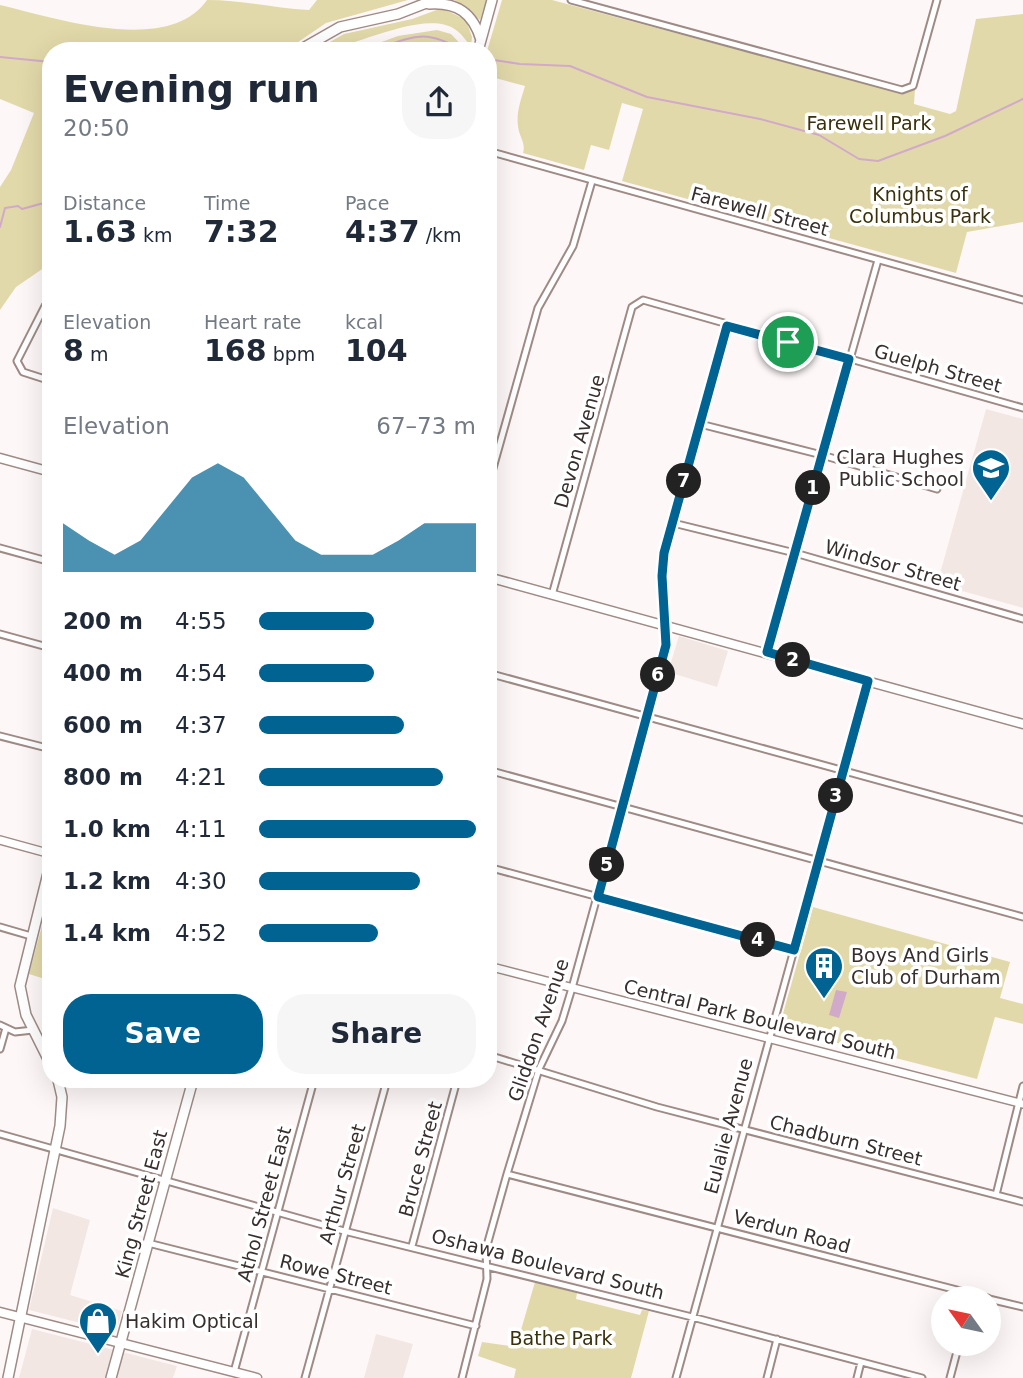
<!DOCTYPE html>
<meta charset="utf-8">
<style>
body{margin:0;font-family:"DejaVu Sans",sans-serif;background:#f6f6f7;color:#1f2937;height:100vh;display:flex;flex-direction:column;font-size:26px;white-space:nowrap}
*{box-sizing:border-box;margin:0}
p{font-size:23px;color:#747a83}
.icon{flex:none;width:38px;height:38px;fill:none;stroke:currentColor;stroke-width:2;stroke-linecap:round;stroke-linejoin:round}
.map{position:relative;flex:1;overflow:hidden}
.drawer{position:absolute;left:42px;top:42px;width:455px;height:1046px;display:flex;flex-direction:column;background:#fff;border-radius:28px;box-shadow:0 7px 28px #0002}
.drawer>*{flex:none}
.needle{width:46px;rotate:303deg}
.buttons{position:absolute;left:931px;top:1286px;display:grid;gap:14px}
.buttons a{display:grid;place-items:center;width:70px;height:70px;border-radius:50%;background:#fff;box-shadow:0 7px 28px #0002;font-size:35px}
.pin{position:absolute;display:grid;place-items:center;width:60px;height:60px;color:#fff;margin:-30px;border:4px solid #fff;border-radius:50%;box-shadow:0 2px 7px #0007}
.km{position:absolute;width:35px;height:35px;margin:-18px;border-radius:50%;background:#222;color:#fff;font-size:19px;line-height:35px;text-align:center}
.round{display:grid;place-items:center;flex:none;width:74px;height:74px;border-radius:28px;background:#f6f6f7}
.head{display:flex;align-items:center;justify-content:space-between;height:119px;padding:0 21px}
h1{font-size:38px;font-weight:700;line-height:52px}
.stats{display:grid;grid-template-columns:repeat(3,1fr);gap:10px;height:119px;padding:7px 21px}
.stats div{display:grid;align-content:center}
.stats b{font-size:30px;font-weight:700}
.stats small{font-size:19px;font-weight:400}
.stats p{font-size:19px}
.chart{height:196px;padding:14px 21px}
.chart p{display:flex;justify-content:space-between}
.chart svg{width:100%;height:126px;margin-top:7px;fill:#006392;opacity:.7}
.primary-button{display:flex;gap:14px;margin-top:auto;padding:14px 21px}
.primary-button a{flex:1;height:80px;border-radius:28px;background:#006392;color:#fff;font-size:28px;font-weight:700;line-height:80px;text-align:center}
.primary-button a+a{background:#f6f6f7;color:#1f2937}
ul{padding:0 21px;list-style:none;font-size:23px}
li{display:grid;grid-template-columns:112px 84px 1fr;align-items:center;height:52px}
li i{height:18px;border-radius:9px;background:#006392}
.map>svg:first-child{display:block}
.built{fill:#f3e7e4}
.green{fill:#e2d9aa}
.water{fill:#d1a9c9}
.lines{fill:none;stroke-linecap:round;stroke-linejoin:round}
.stream{stroke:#d1a9c9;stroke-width:2}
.minor-casing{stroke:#9e8b86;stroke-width:9}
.tertiary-casing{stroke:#9e8b86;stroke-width:10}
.secondary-casing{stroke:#9e8b86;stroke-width:11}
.primary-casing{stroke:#9e8b86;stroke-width:12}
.minor{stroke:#fff;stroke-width:5}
.tertiary{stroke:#fff;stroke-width:7}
.secondary{stroke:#fff;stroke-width:8}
.primary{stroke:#fff;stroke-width:9}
.route-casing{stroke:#fff;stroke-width:14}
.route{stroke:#006392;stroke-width:9}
.labels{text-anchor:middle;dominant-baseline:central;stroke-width:7;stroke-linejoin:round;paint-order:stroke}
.park-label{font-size:19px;fill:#38310a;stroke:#fff}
.street-label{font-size:19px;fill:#372f2d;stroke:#fff}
.poi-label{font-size:19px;fill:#372f2d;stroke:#fff;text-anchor:start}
</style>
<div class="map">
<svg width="1023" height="1378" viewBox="0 0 1023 1378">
<rect width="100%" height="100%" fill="#fdf8f7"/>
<!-- built -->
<path class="built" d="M 986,409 L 1023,419 L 1023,608 L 937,584 Z
M 679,636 L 728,651 L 717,687 L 668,672 Z
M 53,1208 L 90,1220 L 70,1295 L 122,1311 L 116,1332 L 29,1310 Z
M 32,1329 L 177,1366 L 173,1378 L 19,1378 Z
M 376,1334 L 413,1344 L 403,1378 L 364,1378 Z"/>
<!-- green -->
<path class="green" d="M 207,0 C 242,0 274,8 309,10 L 317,0 L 408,0 L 326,23 L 285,51 L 51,51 L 51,263 L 16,287 L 0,310 L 0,187 L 11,170 L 34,113 L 0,99 L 0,5 C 56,18 168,56 207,0 Z
M 454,0 L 487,0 L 480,20 Z
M 502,0 L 552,0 L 899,93 L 915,89 L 914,104 L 950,114 L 956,111 L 976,19 L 1023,14 L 1023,222 L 967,232 L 956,273 L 622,181 L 643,109 L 622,103 L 609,150 L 591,145 L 584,170 L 523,153 C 526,142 519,137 518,126 C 516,112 521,100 525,86 L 488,76 L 487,51 Z
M 442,8 L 466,20 L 472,37 L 471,46 C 466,41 462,34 456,30 C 424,7 350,51 314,51 L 344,34 L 412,19 Z
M 437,30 L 451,34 L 467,51 L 357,51 L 398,36 Z
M 50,896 L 51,896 L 51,981 L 29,974 Z
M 813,907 L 1010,962 L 1000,998 L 1023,1004 L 1023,1024 L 995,1017 L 977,1079 L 779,1028 Z
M 535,1282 L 577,1293 L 576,1299 L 640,1315 L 642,1310 L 649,1311 L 631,1378 L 514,1378 L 516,1369 L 478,1356 L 482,1342 L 516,1347 Z"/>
<!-- water -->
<path class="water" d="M 836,990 L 847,992 L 839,1018 L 829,1015 Z"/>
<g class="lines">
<!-- stream -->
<path class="stream" d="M 372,51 C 412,37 424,27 463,51
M 0,57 L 51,62
M 488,59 L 520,64 L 570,66 L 647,97 L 760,119 L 819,135 L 859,159 L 878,161 L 945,136 L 1023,99
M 0,227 L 5,208 L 18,206 L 22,209 L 51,201"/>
<defs>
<path id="minor" d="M 571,0 L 902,90 L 913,86 L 937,0
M 488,151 L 1023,300
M 51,300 L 45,306 L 17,361 L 23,372 L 51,381
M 700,424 L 822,455 L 937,489
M 488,486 L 538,308 L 573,246 L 592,181
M 673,523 L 795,553 L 1023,619
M 0,548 L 51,562
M 552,595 L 632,307 L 643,300 L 1023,408
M 0,634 L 51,648
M 767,652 L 878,260
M 488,673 L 1023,820
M 0,736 L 51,749
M 488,770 L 1023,917
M 488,867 L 794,950
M 0,927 L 31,936
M 0,1025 L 15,1032 L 33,1030
M 0,1049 L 6,1028
M 488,1055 L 657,1107 L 1023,1202
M 0,1134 L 344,1231 L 692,1317 L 922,1378
M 507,1174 L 988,1298
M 996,1195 L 1023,1086
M 148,1243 L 476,1326
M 412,1246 L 457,1080
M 989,1299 L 1023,1307
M 234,1372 L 314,1080
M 305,1378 L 387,1080
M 462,1378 L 487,1279 L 486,1249 L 507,1174 L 539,1069 L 562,1021 L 572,988 L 666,645 L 662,576 L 665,553 L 727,326
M 676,1378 L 868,681
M 767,1378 L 777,1339
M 857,1378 L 861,1362
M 950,1378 L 959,1344"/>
<path id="tertiary" d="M 0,840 L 51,854
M 488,966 L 1023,1104"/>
<path id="secondary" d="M 0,458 L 51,472
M 488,577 L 1023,724
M 0,1312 L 257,1378"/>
<path id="primary" d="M 429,4 C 457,2 473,13 481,40
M 298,51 L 340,27 L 398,14 L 434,0
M 478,51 L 492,0
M 51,861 L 20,986 L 26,1015 L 51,1065
M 8,1378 L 60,1126 L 62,1097 L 58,1080
M 111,1378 L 193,1080"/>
</defs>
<!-- minor casing -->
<use href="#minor" class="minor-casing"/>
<!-- tertiary casing -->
<use href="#tertiary" class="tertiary-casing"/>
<!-- secondary casing -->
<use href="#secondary" class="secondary-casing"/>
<!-- primary casing -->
<use href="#primary" class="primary-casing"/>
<!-- minor -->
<use href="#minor" class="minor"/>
<!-- tertiary -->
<use href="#tertiary" class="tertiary"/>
<!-- secondary -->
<use href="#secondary" class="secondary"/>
<!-- primary -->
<use href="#primary" class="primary"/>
</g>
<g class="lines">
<defs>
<path id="route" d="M 727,326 L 849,359 L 767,652 L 868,681 L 794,950 L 598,897 L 666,645 L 662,576 L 664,553 Z"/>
</defs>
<!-- route casing -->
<use href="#route" class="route-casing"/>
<!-- route -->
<use href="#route" class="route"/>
</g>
<!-- icons -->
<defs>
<symbol id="school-pin" viewBox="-11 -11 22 30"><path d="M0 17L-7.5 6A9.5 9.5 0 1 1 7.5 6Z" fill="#006392" stroke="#fff"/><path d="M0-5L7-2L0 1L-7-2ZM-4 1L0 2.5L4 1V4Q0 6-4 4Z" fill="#fff"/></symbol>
<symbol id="building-pin" viewBox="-11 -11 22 30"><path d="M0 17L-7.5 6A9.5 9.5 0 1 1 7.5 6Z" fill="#006392" stroke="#fff"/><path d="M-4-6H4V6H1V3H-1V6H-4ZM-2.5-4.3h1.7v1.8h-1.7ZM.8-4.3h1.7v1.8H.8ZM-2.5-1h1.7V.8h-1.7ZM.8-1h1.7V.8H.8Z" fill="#fff"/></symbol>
<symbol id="shop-pin" viewBox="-11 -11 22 30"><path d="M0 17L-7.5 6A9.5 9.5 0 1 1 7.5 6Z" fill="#006392" stroke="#fff"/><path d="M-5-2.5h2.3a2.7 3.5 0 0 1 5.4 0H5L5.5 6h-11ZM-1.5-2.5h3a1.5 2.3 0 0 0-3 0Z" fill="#fff"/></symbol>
</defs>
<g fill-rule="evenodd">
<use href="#school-pin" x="969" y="446" width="44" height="60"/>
<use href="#building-pin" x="802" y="944" width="44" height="60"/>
<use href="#shop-pin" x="76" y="1299" width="44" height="60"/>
</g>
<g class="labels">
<!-- park labels -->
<g class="park-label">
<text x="869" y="123">Farewell Park</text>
<text x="920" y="194">Knights of<tspan x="920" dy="22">Columbus Park</tspan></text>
<text x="561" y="1338">Bathe Park</text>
</g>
<!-- street labels -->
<g class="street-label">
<text transform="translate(760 211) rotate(15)">Farewell Street</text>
<text transform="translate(938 368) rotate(16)">Guelph Street</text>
<text transform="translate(579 441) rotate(-74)">Devon Avenue</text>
<text transform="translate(893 565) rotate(16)">Windsor Street</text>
<text transform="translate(760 1019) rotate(14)">Central Park Boulevard South</text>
<text transform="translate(538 1030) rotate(-71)">Gliddon Avenue</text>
<text transform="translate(728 1126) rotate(-75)">Eulalie Avenue</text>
<text transform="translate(846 1140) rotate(14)">Chadburn Street</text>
<text transform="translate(420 1159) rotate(-75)">Bruce Street</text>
<text transform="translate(342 1184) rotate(-74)">Arthur Street</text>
<text transform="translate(141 1204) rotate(-75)">King Street East</text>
<text transform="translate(264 1204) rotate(-75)">Athol Street East</text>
<text transform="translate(792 1231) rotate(15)">Verdun Road</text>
<text transform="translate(548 1264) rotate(14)">Oshawa Boulevard South</text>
<text transform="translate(336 1274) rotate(14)">Rowe Street</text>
</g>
<!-- poi labels -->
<g class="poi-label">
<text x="964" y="457" text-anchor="end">Clara Hughes<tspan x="964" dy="22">Public School</tspan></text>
<text x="851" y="955">Boys And Girls<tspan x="851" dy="22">Club of Durham</tspan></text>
<text x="125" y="1321">Hakim Optical</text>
</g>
</g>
</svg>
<div class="buttons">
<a><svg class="needle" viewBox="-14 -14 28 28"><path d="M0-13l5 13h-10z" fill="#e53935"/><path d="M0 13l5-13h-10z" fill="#747a83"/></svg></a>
</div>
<div class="pin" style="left:788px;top:342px;background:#1e9e55"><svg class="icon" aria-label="arrive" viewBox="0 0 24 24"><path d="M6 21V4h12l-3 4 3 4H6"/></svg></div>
<b class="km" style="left:813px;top:488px">1</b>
<b class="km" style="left:793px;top:660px">2</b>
<b class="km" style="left:836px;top:796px">3</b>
<b class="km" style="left:758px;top:940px">4</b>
<b class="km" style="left:607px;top:865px">5</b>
<b class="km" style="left:658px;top:675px">6</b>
<b class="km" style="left:684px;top:481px">7</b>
<section class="drawer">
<div class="head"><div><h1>Evening run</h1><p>20:50</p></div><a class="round"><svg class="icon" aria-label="share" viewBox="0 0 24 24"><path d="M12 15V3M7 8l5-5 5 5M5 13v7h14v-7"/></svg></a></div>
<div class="stats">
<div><p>Distance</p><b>1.63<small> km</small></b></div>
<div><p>Time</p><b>7:32</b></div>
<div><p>Pace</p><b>4:37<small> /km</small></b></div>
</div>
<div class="stats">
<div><p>Elevation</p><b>8<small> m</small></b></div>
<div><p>Heart rate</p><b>168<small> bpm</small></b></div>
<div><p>kcal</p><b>104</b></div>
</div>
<div class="chart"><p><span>Elevation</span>67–73 m</p>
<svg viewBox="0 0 160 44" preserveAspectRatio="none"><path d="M0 44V27L10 33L20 38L30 33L40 22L50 11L60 6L70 11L80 22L90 33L100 38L110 38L120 38L130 33L140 27L150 27L160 27V44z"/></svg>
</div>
<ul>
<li><b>200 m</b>4:55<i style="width:53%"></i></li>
<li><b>400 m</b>4:54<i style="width:53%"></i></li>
<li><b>600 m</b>4:37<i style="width:67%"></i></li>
<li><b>800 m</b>4:21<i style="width:85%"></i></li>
<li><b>1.0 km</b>4:11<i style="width:100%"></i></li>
<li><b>1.2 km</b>4:30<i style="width:74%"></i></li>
<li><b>1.4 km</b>4:52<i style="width:55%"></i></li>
</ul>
<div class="primary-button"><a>Save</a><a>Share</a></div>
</section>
</div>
